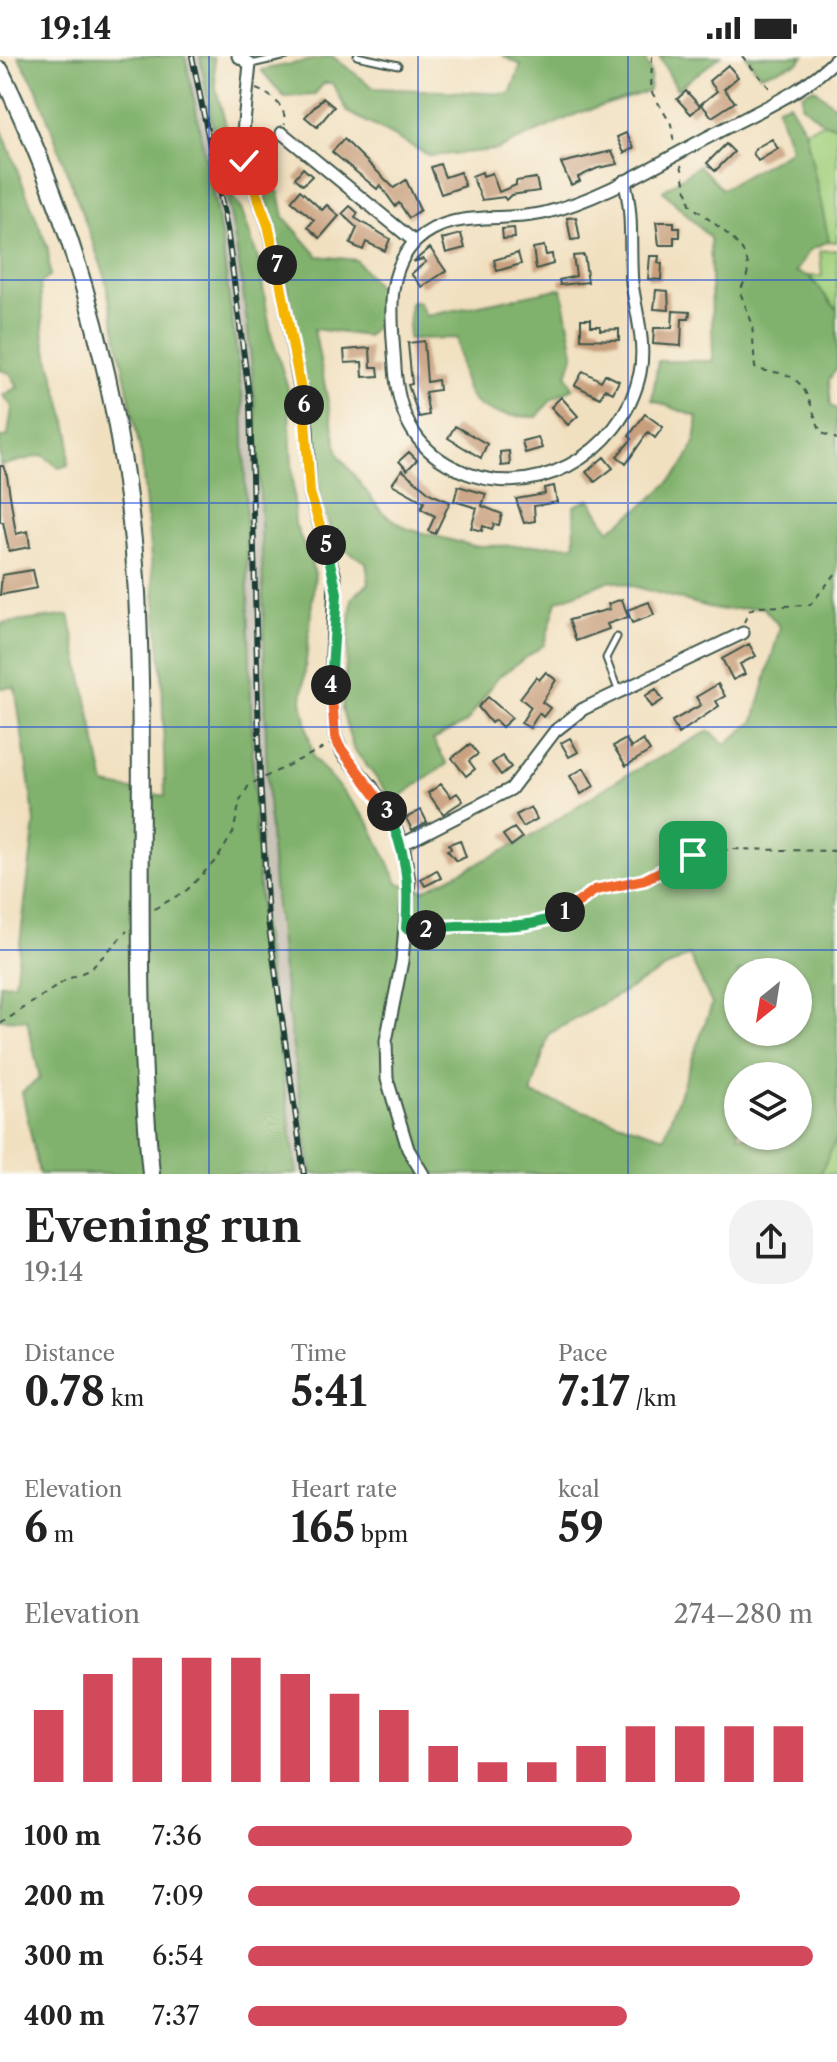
<!DOCTYPE html>
<meta charset="utf-8">
<style>
body{margin:0;font-family:"Libre Caslon Text",serif;background:#f2f2f2;color:#222;height:100vh;display:flex;flex-direction:column;font-size:30px;white-space:nowrap}
*{box-sizing:border-box;margin:0}
p{font-size:26px;color:#767676}
.icon{flex:none;width:44px;height:44px;fill:none;stroke:currentColor;stroke-width:2;stroke-linecap:round;stroke-linejoin:round}
.map{position:relative;height:1118px;overflow:hidden}
.details{display:flex;flex-direction:column;background:#fff;flex:1}
.details>*{flex:none}
.needle{width:52px;rotate:210deg}
.fabs{position:absolute;left:724px;top:902px;display:grid;gap:16px}
.fabs a{display:grid;place-items:center;width:88px;height:88px;border-radius:50%;background:#fff;box-shadow:0 2px 6px #0004;font-size:40px}
.pin{position:absolute;display:grid;place-items:center;width:68px;height:68px;color:#fff;margin:-34px;border-radius:16px;box-shadow:0 4px 12px #0006}
.km{position:absolute;width:40px;height:40px;margin:-20px;border-radius:50%;background:#222;color:#fff;font-size:22px;line-height:40px;text-align:center}
.round{display:grid;place-items:center;flex:none;width:84px;height:84px;border-radius:32px;background:#f2f2f2}
.head{display:flex;align-items:center;justify-content:space-between;height:136px;padding:0 24px}
h1{font-size:44px;font-weight:700;line-height:60px}
.metrics{display:grid;grid-template-columns:repeat(3,1fr);gap:12px;height:136px;padding:8px 24px}
.metrics div{display:grid;align-content:center}
.metrics b{font-size:40px;font-weight:700}
.metrics small{font-size:22px;font-weight:400}
.metrics p{font-size:22px}
.chart{height:224px;padding:16px 24px}
.chart p{display:flex;justify-content:space-between}
.chart svg{width:100%;height:144px;margin-top:8px;stroke:#d1495b;stroke-width:6}
ul{padding:0 24px;list-style:none;font-size:26px}
li{display:grid;grid-template-columns:128px 96px 1fr;align-items:center;height:60px}
li i{height:20px;border-radius:10px;background:#d1495b}
.status{display:flex;justify-content:space-between;align-items:center;height:56px;padding:0 40px;background:#fff;direction:ltr}
.status svg{height:22px;fill:currentColor}
.map>svg:first-child{display:block}
.industrial{fill:#c9c3b8}
.green{fill:#a2d07e;stroke:#608659;stroke-width:2}
.forest{fill:#81b26d;stroke:#507850;stroke-width:2;fill-rule:evenodd}
.building{fill:#c89f7d}
.lines{fill:none;stroke-linecap:round;stroke-linejoin:round}
.lane-casing{stroke:#3e5549;stroke-width:9}
.street-casing{stroke:#3e5549;stroke-width:15}
.primary-casing{stroke:#3e5549;stroke-width:20}
.path{stroke:#3e5549;stroke-width:2;stroke-dasharray:6 6;stroke-linecap:butt}
.lane{stroke:#fff;stroke-width:5}
.street{stroke:#fff;stroke-width:11}
.primary{stroke:#fff;stroke-width:16}
.rail-casing{stroke:#1f3d34;stroke-width:6}
.rail{stroke:#fbf7ec;stroke-width:3;stroke-dasharray:9;stroke-linecap:butt}
.split-1-casing{stroke:#fff;stroke-width:16}
.split-2-casing{stroke:#fff;stroke-width:16}
.split-3-casing{stroke:#fff;stroke-width:16}
.split-4-casing{stroke:#fff;stroke-width:16}
.split-5-casing{stroke:#fff;stroke-width:16}
.split-6-casing{stroke:#fff;stroke-width:16}
.split-7-casing{stroke:#fff;stroke-width:16}
.split-8-casing{stroke:#fff;stroke-width:16}
.split-1{stroke:#f0652b;stroke-width:10}
.split-2{stroke:#22a559;stroke-width:10}
.split-3{stroke:#22a559;stroke-width:10}
.split-4{stroke:#f0652b;stroke-width:10}
.split-5{stroke:#22a559;stroke-width:10}
.split-6{stroke:#f5b400;stroke-width:10}
.split-7{stroke:#f5b400;stroke-width:10}
.split-8{stroke:#f5b400;stroke-width:10}
.grid{fill:none;stroke:#1d4ed8;stroke-width:2;stroke-opacity:0.55}
</style>
<div class="status"><b>19:14</b><svg viewBox="0 0 49 12"><path d="M0 12V9h3v3zM5 12V6h3v6zM10 12V3h3v9zM15 12V0h3v12zM26 1h20v11H26zM47 4h2v5h-2z"/></svg></div>
<div class="map">
<svg width="837" height="1118" viewBox="0 0 837 1118">
<rect width="100%" height="100%" fill="#fbf7ec"/>
<filter id="ink" filterUnits="userSpaceOnUse"><feTurbulence type="fractalNoise" baseFrequency=".0125" numOctaves="2"/><feDisplacementMap in="SourceGraphic" scale="16" xChannelSelector="R" yChannelSelector="G"/><feConvolveMatrix kernelMatrix="1 2 1 2 8 2 1 2 1" color-interpolation-filters="sRGB"/></filter>
<filter id="wash" filterUnits="userSpaceOnUse"><feTurbulence type="fractalNoise" baseFrequency=".006" numOctaves="4" result="noise"/><feDisplacementMap in="SourceGraphic" scale="32" xChannelSelector="R" yChannelSelector="G"/><feGaussianBlur stdDeviation="1.8" result="paint"/><feColorMatrix in="noise" values="0 0 0 0 0 0 0 0 0 0 0 0 0 0 0 0 0 1.4 0 .05"/><feComposite in="paint" operator="in"/></filter>
<g filter="url(#wash)">
<rect width="100%" height="100%" fill="#f1e0c0"/>
<!-- industrial -->
<path class="industrial" d="M 185,0 L 200,0 L 248,261 L 257,344 L 267,722 L 275,863 L 312,1118 L 297,1118 L 261,864 L 253,722 L 243,345 L 220,174 Z"/>
<!-- green -->
<path class="green" d="M 823,67 L 837,70 L 837,186 L 829,185 L 805,74 Z
M 837,194 L 837,254 L 809,220 L 822,220 L 820,195 Z
M 837,1081 L 837,1118 L 820,1118 Z"/>
<!-- forest -->
<path class="forest" d="M 18,0 L 185,0 L 220,174 L 243,345 L 253,722 L 261,864 L 297,1118 L 39,1118 L 22,1036 L 40,1022 L 27,964 L 0,963 L 0,928 L 15,927 L 35,766 L 15,631 L 0,632 L 0,568 L 69,559 L 105,729 L 165,740 L 162,617 L 141,399 L 104,217 L 36,31 Z
M 200,0 L 214,2 L 216,32 L 227,73 L 217,97 Z
M 332,0 L 374,32 L 510,38 L 521,9 L 503,0 L 643,0 L 651,16 L 649,35 L 579,57 L 496,94 L 430,100 L 348,56 L 332,27 L 324,27 L 314,39 L 284,41 L 261,14 Z
M 659,0 L 721,0 L 677,33 Z
M 746,0 L 804,0 L 797,7 L 760,19 Z
M 814,32 L 837,52 L 837,70 L 823,67 L 802,49 L 802,38 Z
M 789,47 L 805,74 L 829,185 L 810,194 L 796,216 L 809,220 L 837,254 L 837,312 L 829,324 L 831,350 L 837,353 L 837,1081 L 820,1118 L 312,1118 C 291,986 272,854 267,720 C 261,521 267,323 224,128 L 242,155 L 258,203 L 271,278 L 288,332 L 295,468 L 315,517 L 302,645 L 313,701 L 369,766 L 398,827 L 424,834 L 529,782 L 617,724 L 709,675 L 726,688 L 754,665 L 780,571 L 763,551 L 719,554 L 611,524 L 557,545 L 544,589 L 498,621 L 466,667 L 433,684 L 447,708 L 394,745 L 353,692 L 342,654 L 352,542 L 369,527 L 366,506 L 335,488 C 295,371 302,245 262,129 L 279,136 L 284,161 L 318,200 L 356,204 L 382,236 L 381,265 L 367,280 L 314,273 L 338,398 L 382,456 L 408,473 L 474,490 L 575,489 L 574,450 L 590,443 L 609,474 C 647,447 701,412 697,361 L 652,344 L 658,305 L 713,305 L 710,182 L 663,135 L 699,109 L 722,133 L 791,94 L 777,51 ZM 689,899 L 712,948 L 664,1081 L 531,1038 L 549,978 ZM 738,916 L 798,916 L 798,976 L 738,976 ZM 738,1020 L 798,1020 L 798,1080 L 738,1080 Z
M 0,69 L 48,193 L 50,220 L 40,228 L 44,283 L 70,379 L 68,409 L 59,412 L 43,399 L 0,410 L 0,382 L 8,380 L 12,351 L 3,339 L 18,331 L 10,317 L 0,314 Z
M 562,232 L 574,297 L 567,319 L 573,332 L 551,344 L 537,361 C 468,359 465,347 457,282 L 408,283 L 410,246 L 419,246 L 426,260 Z"/>
<g id="blocks">
<!-- building -->
<path class="building" d="M 728,9 L 738,21 L 724,33 L 735,46 L 712,61 L 701,48 L 717,35 L 709,25 Z
M 686,35 L 700,50 L 691,58 L 677,43 Z
M 323,42 L 334,51 L 317,71 L 305,61 Z
M 626,77 L 634,92 L 624,97 L 617,81 Z
M 344,83 L 394,132 L 406,124 L 420,154 L 409,162 L 399,147 L 395,150 L 380,129 L 377,133 L 332,96 Z
M 772,83 L 778,93 L 758,105 L 753,97 L 756,92 Z
M 726,88 L 734,96 L 715,115 L 707,107 Z
M 612,95 L 618,108 L 598,112 L 578,121 L 580,125 L 571,129 L 561,107 Z
M 440,108 L 445,121 L 460,116 L 465,130 L 441,138 L 431,111 Z
M 303,112 L 312,120 L 303,129 L 295,122 Z
M 482,116 L 483,120 L 492,117 L 499,136 L 516,129 L 516,125 L 536,122 L 539,135 L 511,139 L 506,144 L 504,141 L 482,144 L 472,120 Z
M 300,134 L 322,154 L 327,149 L 339,160 L 320,182 L 308,171 L 314,164 L 291,145 Z
M 350,150 L 358,157 L 355,162 L 390,183 L 385,195 L 366,186 L 363,194 L 350,188 L 357,172 L 342,158 Z
M 576,161 L 580,183 L 571,184 L 567,162 Z
M 656,166 L 674,166 L 674,172 L 680,172 L 680,181 L 674,181 L 674,189 L 659,189 Z
M 514,172 L 515,182 L 503,183 L 502,173 Z
M 461,178 L 465,192 L 446,197 L 442,183 Z
M 544,190 L 546,199 L 552,198 L 553,208 L 536,213 L 533,192 Z
M 430,192 L 446,215 L 422,231 L 411,218 L 426,206 L 423,203 L 413,206 Z
M 518,197 L 521,208 L 497,215 L 494,204 Z
M 584,199 L 588,226 L 560,229 L 559,224 L 576,220 L 573,200 Z
M 650,200 L 659,200 L 658,207 L 662,208 L 661,224 L 648,223 Z
M 656,234 L 668,235 L 669,254 L 654,253 Z
M 673,255 L 690,256 L 689,263 L 682,263 L 681,290 L 653,288 L 654,272 L 672,272 Z
M 581,263 L 591,263 L 591,270 L 600,270 L 600,274 L 619,273 L 619,284 L 581,283 Z
M 424,285 L 427,326 L 438,324 L 439,334 L 425,336 L 429,359 L 419,361 L 408,329 L 412,328 L 408,287 Z
M 370,292 L 371,311 L 378,311 L 379,320 L 363,321 L 362,306 L 345,307 L 344,294 Z
M 583,315 L 601,325 L 605,318 L 619,325 L 613,337 L 605,333 L 600,342 L 575,329 Z
M 561,341 L 578,360 L 568,369 L 551,351 Z
M 645,358 L 663,371 L 655,382 L 648,376 L 626,408 L 617,400 L 632,383 L 629,380 Z
M 455,370 L 487,388 L 481,402 L 448,382 Z
M 538,381 L 542,392 L 525,397 L 522,385 Z
M 509,395 L 510,409 L 501,410 L 500,396 Z
M 409,396 L 417,404 L 407,414 L 399,405 Z
M 604,401 L 613,412 L 595,426 L 586,416 Z
M 0,410 L 3,410 L 7,420 L 16,478 L 28,475 L 30,491 L 9,495 L 3,466 L 0,466 Z
M 402,414 L 431,438 L 450,446 L 435,478 L 428,475 L 435,460 L 421,453 L 424,446 L 392,428 Z
M 458,430 L 486,438 L 482,450 L 502,458 L 499,469 L 494,468 L 492,473 L 483,470 L 482,475 L 471,472 L 477,452 L 454,445 Z
M 554,430 L 557,446 L 534,450 L 535,465 L 524,467 L 516,443 L 545,438 L 544,432 Z
M 33,514 L 37,532 L 0,539 L 2,519 Z
M 622,543 L 628,561 L 607,568 L 609,573 L 576,585 L 569,564 L 610,553 L 608,548 Z
M 649,546 L 654,559 L 632,567 L 627,554 Z
M 749,588 L 756,600 L 740,608 L 745,618 L 733,624 L 722,603 Z
M 546,616 L 556,624 L 542,646 L 550,652 L 543,661 L 539,657 L 530,672 L 521,667 L 531,651 L 520,642 L 536,621 L 539,624 Z
M 718,628 L 725,640 L 716,645 L 719,650 L 678,678 L 672,665 L 701,649 L 696,641 Z
M 656,633 L 663,644 L 652,651 L 645,640 Z
M 488,641 L 512,662 L 502,671 L 495,664 L 491,667 L 478,651 Z
M 570,682 L 578,696 L 569,701 L 561,687 Z
M 626,683 L 631,692 L 643,684 L 650,695 L 626,710 L 613,690 Z
M 470,688 L 478,698 L 469,705 L 475,713 L 466,720 L 452,702 Z
M 502,700 L 511,711 L 501,719 L 492,707 Z
M 584,712 L 594,730 L 581,738 L 570,720 Z
M 441,728 L 451,741 L 457,737 L 463,745 L 443,758 L 428,737 Z
M 531,751 L 537,763 L 523,771 L 516,759 Z
M 421,754 L 427,766 L 412,774 L 406,762 Z
M 514,772 L 522,782 L 511,790 L 503,779 Z
M 460,784 L 466,801 L 456,805 L 447,794 L 451,793 L 449,788 Z
M 437,814 L 441,822 L 425,830 L 421,823 Z"/>
</g>
</g>
<g filter="url(#ink)">
<use href="#blocks" fill-opacity="0" stroke="#3e5549" stroke-width="2"/>
<g class="lines">
<defs>
<path id="lane" d="M 357,0 L 398,9
M 251,8 L 287,0
M 617,581 L 606,602 L 618,634"/>
<path id="street" d="M 238,0 L 250,8 L 243,76 L 244,105 L 268,169 L 280,222 L 307,371 L 310,437 L 335,521 L 331,624 L 335,680 L 343,698 L 372,731 L 387,756 L 403,788 L 409,825 L 402,905 L 386,985 L 387,1023 L 408,1093 L 423,1118
M 282,77 L 415,186
M 624,125 C 634,158 629,193 632,227 C 636,257 646,287 640,317 C 623,399 528,451 453,411 C 412,390 398,355 395,312 C 393,270 382,218 416,185 C 451,152 501,167 544,157 C 601,144 662,105 714,78 C 755,56 804,37 837,2
M 403,788 L 511,733 L 555,675 L 583,653 L 743,577"/>
<path id="primary" d="M 0,14 C 79,176 127,357 137,537 C 147,730 132,925 151,1118"/>
</defs>
<!-- lane casing -->
<use href="#lane" class="lane-casing"/>
<!-- street casing -->
<use href="#street" class="street-casing"/>
<!-- primary casing -->
<use href="#primary" class="primary-casing"/>
<!-- path -->
<path class="path" d="M 652,0 L 651,35 L 671,68 L 674,88
M 742,0 L 773,36
M 256,33 C 272,39 286,50 285,68
M 681,109 L 690,148 C 706,164 756,190 747,219 C 745,225 742,230 740,236 L 752,267 L 755,312 C 764,316 771,315 780,317 C 810,323 810,355 822,377 L 837,383
M 744,566 L 750,554 L 756,551 L 810,549 L 837,516
M 154,853 L 187,834 L 217,803 L 233,777 L 240,745 L 249,729 L 329,689
M 415,873 L 448,868 L 487,872 L 560,859 L 583,846 L 595,834 L 644,824 L 693,799 L 731,793 L 837,795
M 0,968 L 66,924 L 91,913 L 127,875"/>
<!-- lane -->
<use href="#lane" class="lane"/>
<!-- street -->
<use href="#street" class="street"/>
<!-- primary -->
<use href="#primary" class="primary"/>
<defs>
<path id="rail" d="M 192,0 L 227,173 L 250,345 L 260,721 L 268,864 L 304,1118"/>
</defs>
<!-- rail casing -->
<use href="#rail" class="rail-casing"/>
<!-- rail -->
<use href="#rail" class="rail"/>
</g>
</g>
<g class="lines" filter="url(#ink)">
<defs>
<path id="split-1" d="M 565,856 L 595,834 L 644,824 L 693,799"/>
<path id="split-2" d="M 426,874 C 471,863 522,880 565,856"/>
<path id="split-3" d="M 387,755 C 406,794 410,828 406,872 L 426,874"/>
<path id="split-4" d="M 331,629 L 335,680 L 339,690 L 387,755"/>
<path id="split-5" d="M 326,489 L 337,537 L 331,629"/>
<path id="split-6" d="M 304,349 L 310,437 L 326,489"/>
<path id="split-7" d="M 277,209 L 304,349"/>
<path id="split-8" d="M 244,105 L 268,169 L 277,209"/>
</defs>
<!-- split-1 casing -->
<use href="#split-1" class="split-1-casing"/>
<!-- split-2 casing -->
<use href="#split-2" class="split-2-casing"/>
<!-- split-3 casing -->
<use href="#split-3" class="split-3-casing"/>
<!-- split-4 casing -->
<use href="#split-4" class="split-4-casing"/>
<!-- split-5 casing -->
<use href="#split-5" class="split-5-casing"/>
<!-- split-6 casing -->
<use href="#split-6" class="split-6-casing"/>
<!-- split-7 casing -->
<use href="#split-7" class="split-7-casing"/>
<!-- split-8 casing -->
<use href="#split-8" class="split-8-casing"/>
<!-- split-1 -->
<use href="#split-1" class="split-1"/>
<!-- split-2 -->
<use href="#split-2" class="split-2"/>
<!-- split-3 -->
<use href="#split-3" class="split-3"/>
<!-- split-4 -->
<use href="#split-4" class="split-4"/>
<!-- split-5 -->
<use href="#split-5" class="split-5"/>
<!-- split-6 -->
<use href="#split-6" class="split-6"/>
<!-- split-7 -->
<use href="#split-7" class="split-7"/>
<!-- split-8 -->
<use href="#split-8" class="split-8"/>
</g>
<!-- grid -->
<path class="grid" d="M 209,0 L 209,1118M 418,0 L 418,1118M 628,0 L 628,1118M 0,224 L 837,224M 0,447 L 837,447M 0,671 L 837,671M 0,894 L 837,894"/>
</svg>
<div class="fabs">
<a><svg class="needle" viewBox="-14 -14 28 28"><path d="M0-13l5 13h-10z" fill="#e53935"/><path d="M0 13l5-13h-10z" fill="#767676"/></svg></a>
<a><svg class="icon" aria-label="layers" viewBox="0 0 24 24"><path d="M12 4l9 5-9 5-9-5zM3 14l9 5 9-5"/></svg></a>
</div>
<div class="pin" style="left:693px;top:799px;background:#1e9e55"><svg class="icon" aria-label="arrive" viewBox="0 0 24 24"><path d="M6 21V4h12l-3 4 3 4H6"/></svg></div>
<div class="pin" style="left:244px;top:105px;background:#d93025"><svg class="icon" aria-label="check" viewBox="0 0 24 24"><path d="M5 12l5 5 9-10"/></svg></div>
<b class="km" style="left:565px;top:856px">1</b>
<b class="km" style="left:426px;top:874px">2</b>
<b class="km" style="left:387px;top:755px">3</b>
<b class="km" style="left:331px;top:629px">4</b>
<b class="km" style="left:326px;top:489px">5</b>
<b class="km" style="left:304px;top:349px">6</b>
<b class="km" style="left:277px;top:209px">7</b>
</div>
<section class="details">
<div class="head"><div><h1>Evening run</h1><p>19:14</p></div><a class="round"><svg class="icon" aria-label="share" viewBox="0 0 24 24"><path d="M12 15V3M7 8l5-5 5 5M5 13v7h14v-7"/></svg></a></div>
<div class="metrics">
<div><p>Distance</p><b>0.78<small> km</small></b></div>
<div><p>Time</p><b>5:41</b></div>
<div><p>Pace</p><b>7:17<small> /km</small></b></div>
</div>
<div class="metrics">
<div><p>Elevation</p><b>6<small> m</small></b></div>
<div><p>Heart rate</p><b>165<small> bpm</small></b></div>
<div><p>kcal</p><b>59</b></div>
</div>
<div class="chart"><p><span>Elevation</span>274–280 m</p>
<svg viewBox="0 0 160 44" preserveAspectRatio="none"><path d="M5 44V22M15 44V11M25 44V6M35 44V6M45 44V6M55 44V11M65 44V17M75 44V22M85 44V33M95 44V38M105 44V38M115 44V33M125 44V27M135 44V27M145 44V27M155 44V27"/></svg>
</div>
<ul>
<li><b>100 m</b>7:36<i style="width:68%"></i></li>
<li><b>200 m</b>7:09<i style="width:87%"></i></li>
<li><b>300 m</b>6:54<i style="width:100%"></i></li>
<li><b>400 m</b>7:37<i style="width:67%"></i></li>
</ul>
</section>
